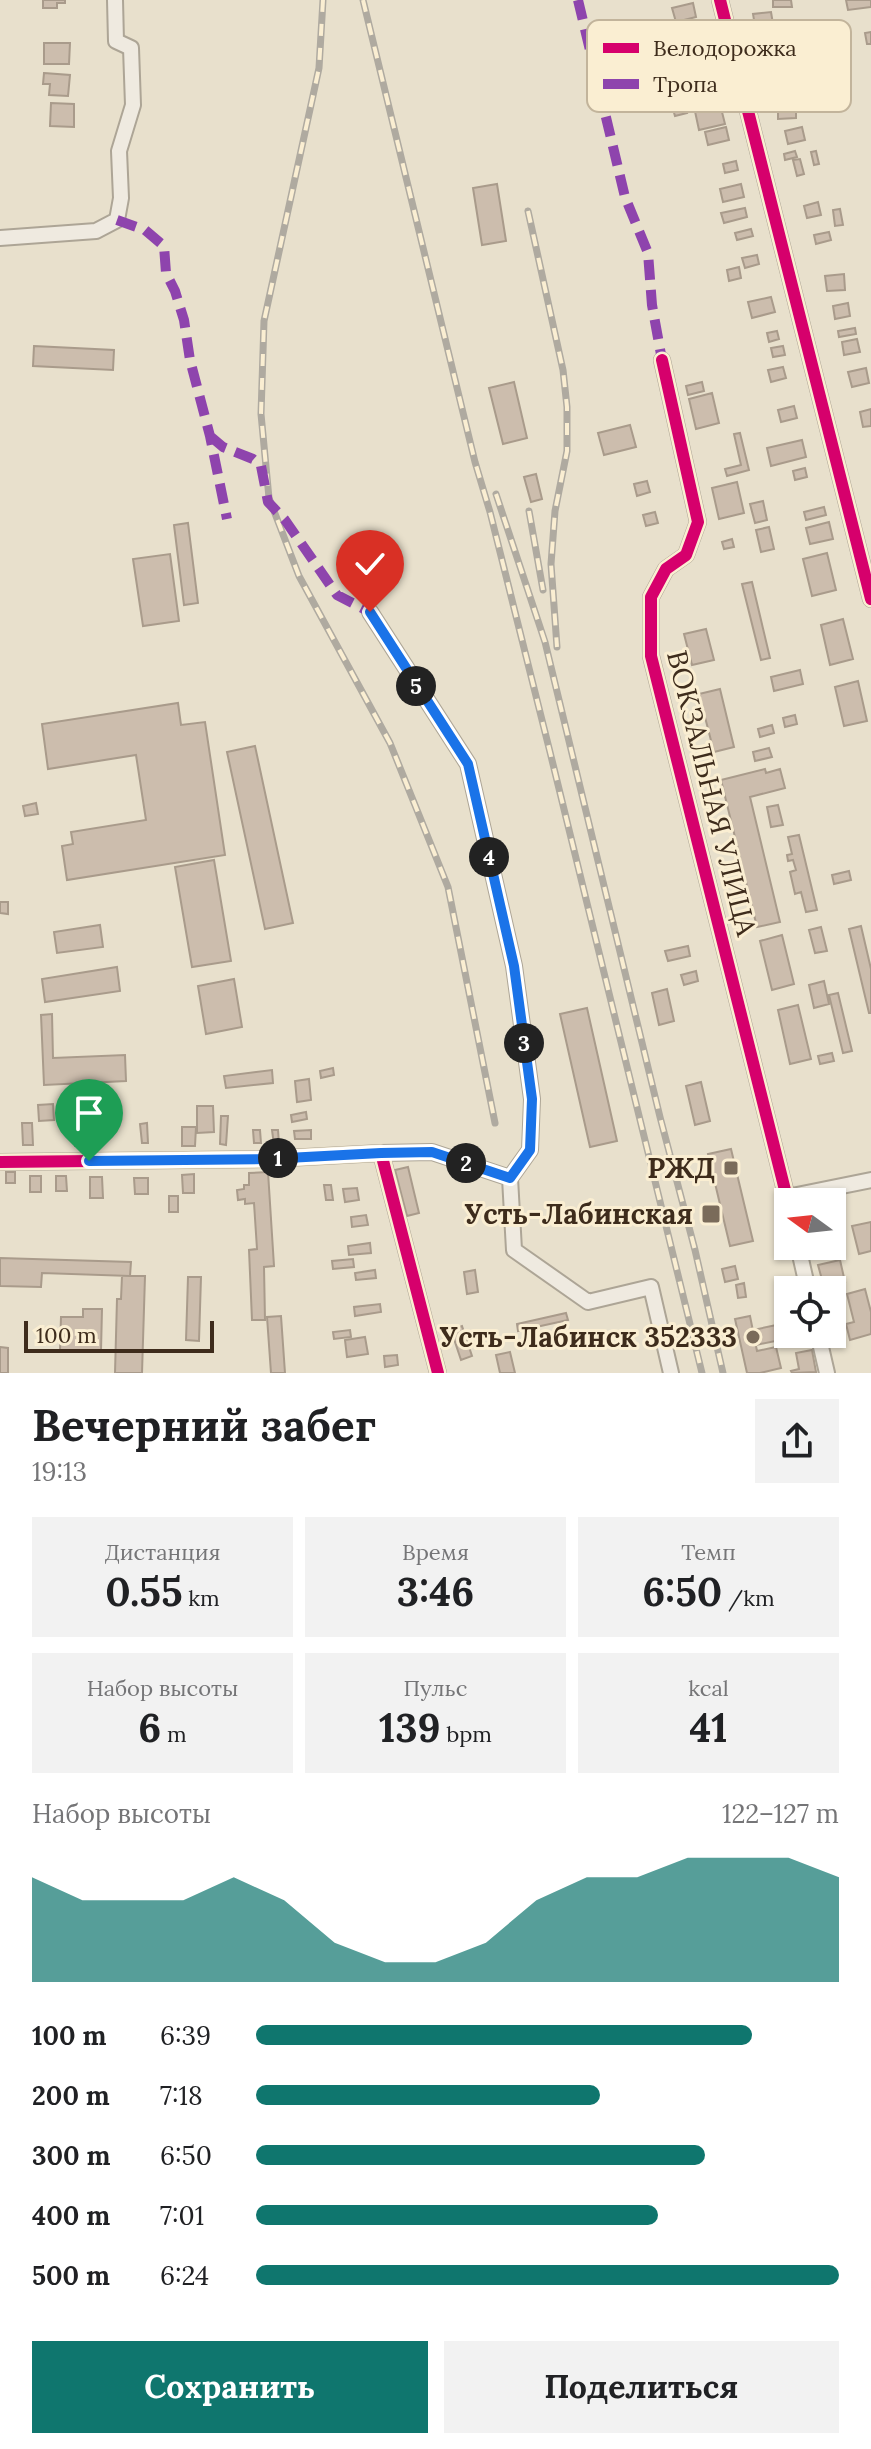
<!DOCTYPE html>
<html lang="ru">
<meta charset="utf-8">
<style>
body{margin:0;font-family:Lora,serif;background:#f2f2f2;color:#202124;height:100vh;display:flex;flex-direction:column;font-size:30px;white-space:nowrap}
*{box-sizing:border-box;margin:0}
p{font-size:26px;color:#757577}
.icon{flex:none;width:44px;height:44px;fill:none;stroke:currentColor;stroke-width:2;stroke-linecap:round;stroke-linejoin:round}
.map{position:relative;height:1373px;overflow:hidden}
.details{display:flex;flex-direction:column;background:#fff;flex:1}
.details>*{flex:none}
.needle{width:52px;rotate:285deg}
.controls{position:absolute;left:774px;top:1188px;display:grid;gap:16px}
.controls a{display:grid;place-items:center;width:72px;height:72px;border-radius:0px;background:#fff;box-shadow:0 2px 6px #0004;font-size:40px}
.scale{position:absolute;left:24px;bottom:20px;width:190px;box-sizing:border-box;padding-left:8px;border:4px solid #3e2c1c;border-top:0;font-size:22px;line-height:28px;white-space:nowrap;color:#3e2c1c;-webkit-text-stroke:6px #faeed2;paint-order:stroke}
.pin{position:absolute;display:grid;place-items:center;width:68px;height:68px;color:#fff;margin:-82px -34px;border-radius:50% 50% 50% 0;rotate:-45deg;box-shadow:0 0 8px #0007}
.pin .icon{rotate:45deg}
.km{position:absolute;width:40px;height:40px;margin:-20px;border-radius:50%;background:#222;color:#fff;font-size:22px;line-height:40px;text-align:center}
.round{display:grid;place-items:center;flex:none;width:84px;height:84px;border-radius:0px;background:#f2f2f2}
.head{display:flex;align-items:center;justify-content:space-between;height:136px;padding:0 32px}
h1{font-size:44px;font-weight:700;line-height:60px}
.stats{display:grid;grid-template-columns:repeat(3,1fr);gap:12px;height:136px;padding:8px 32px}
.stats div{display:grid;align-content:center;border-radius:0px;background:#f2f2f2;text-align:center}
.stats b{font-size:40px;font-weight:700}
.stats small{font-size:22px;font-weight:400}
.stats p{font-size:22px}
.chart{height:224px;padding:16px 32px}
.chart p{display:flex;justify-content:space-between}
.chart svg{width:100%;height:144px;margin-top:8px;fill:#0f766e;opacity:.7}
.primary-button{display:flex;gap:16px;margin-top:auto;padding:16px 32px}
.primary-button a{flex:1;height:92px;border-radius:0px;background:#0f766e;color:#fff;font-size:32px;font-weight:700;line-height:92px;text-align:center}
.primary-button a+a{background:#f2f2f2;color:#202124}
ul{padding:0 32px;list-style:none;font-size:26px}
li{display:grid;grid-template-columns:128px 96px 1fr;align-items:center;height:60px}
li i{height:20px;border-radius:10px;background:#0f766e}
.map>svg:first-child{display:block}
.building{fill:#ccbdad;stroke:#a99b8b;stroke-width:2}
.lines{fill:none;stroke-linecap:round;stroke-linejoin:round}
.minor-casing{stroke:#ada596;stroke-width:18}
.minor{stroke:#efeae0;stroke-width:14}
.rail-casing{stroke:#afaaa0;stroke-width:7}
.rail{stroke:#faeed2;stroke-width:4;stroke-dasharray:12;stroke-linecap:butt}
.quiet{stroke:#8e44ad;stroke-width:10;stroke-dasharray:20 10;stroke-linecap:butt}
.cycleway-casing{stroke:#faeed2;stroke-width:17}
.cycleway{stroke:#d6006c;stroke-width:12}
.route-casing{stroke:#fff;stroke-width:16}
.route{stroke:#1a73e8;stroke-width:10}
.poi-dot{fill:#7a6b5a;stroke:#faeed2;stroke-width:3}
.labels{text-anchor:middle;dominant-baseline:central;stroke-width:6;stroke-linejoin:round;paint-order:stroke}
.street-label{font-size:28px;fill:#3e2c1c;stroke:#faeed2}
.poi-label{font-size:28px;font-weight:bold;fill:#3e2c1c;stroke:#faeed2;text-anchor:end}
.key{fill:#faeed2;stroke:#c2b49b;stroke-width:2}
.key-label{font-size:22px;fill:#3e2c1c}
</style>
<div class="map">
<svg width="871" height="1373" viewBox="0 0 871 1373">
<rect width="100%" height="100%" fill="#e8e0cc"/>
<!-- building -->
<path class="building" d="M 43,0 L 65,0 L 65,3 L 57,3 L 57,8 L 43,8 Z
M 773,0 L 791,0 L 792,7 L 773,7 Z
M 846,0 L 871,0 L 871,7 L 848,10 Z
M 693,3 L 696,17 L 676,22 L 672,8 Z
M 771,12 L 773,24 L 755,26 L 753,14 Z
M 871,32 L 871,44 L 867,44 L 865,33 Z
M 44,43 L 70,43 L 69,64 L 44,64 Z
M 44,73 L 70,75 L 68,96 L 49,95 L 50,84 L 43,84 Z
M 718,96 L 725,124 L 699,130 L 693,102 Z
M 51,103 L 74,104 L 74,127 L 50,126 Z
M 684,103 L 687,113 L 675,116 L 672,106 Z
M 796,110 L 796,118 L 778,119 L 778,111 Z
M 726,127 L 729,140 L 708,145 L 705,132 Z
M 802,127 L 805,140 L 788,144 L 785,131 Z
M 795,151 L 797,157 L 785,160 L 784,154 Z
M 816,151 L 819,164 L 814,165 L 811,152 Z
M 800,159 L 804,174 L 797,176 L 793,160 Z
M 736,161 L 738,170 L 725,173 L 723,164 Z
M 497,184 L 506,241 L 482,245 L 473,188 Z
M 741,184 L 744,197 L 723,202 L 720,189 Z
M 818,202 L 821,215 L 807,218 L 804,206 Z
M 745,208 L 747,217 L 724,223 L 721,213 Z
M 840,209 L 843,225 L 835,226 L 833,210 Z
M 751,229 L 753,236 L 737,240 L 735,233 Z
M 829,232 L 831,240 L 816,244 L 814,235 Z
M 757,255 L 759,264 L 745,268 L 742,258 Z
M 739,267 L 741,278 L 729,281 L 727,270 Z
M 844,274 L 845,290 L 827,291 L 825,276 Z
M 771,297 L 775,312 L 752,318 L 748,302 Z
M 848,303 L 850,316 L 835,319 L 833,306 Z
M 855,328 L 856,334 L 839,337 L 838,331 Z
M 777,331 L 779,339 L 769,342 L 767,333 Z
M 857,339 L 860,352 L 844,355 L 842,342 Z
M 34,346 L 114,350 L 113,370 L 33,366 Z
M 783,346 L 785,355 L 773,357 L 771,348 Z
M 783,367 L 786,378 L 771,382 L 768,370 Z
M 866,368 L 869,383 L 852,387 L 848,372 Z
M 514,382 L 527,438 L 503,444 L 489,388 Z
M 702,382 L 704,391 L 688,395 L 686,386 Z
M 712,393 L 719,423 L 696,429 L 689,399 Z
M 794,406 L 797,418 L 781,422 L 778,410 Z
M 871,409 L 871,426 L 863,427 L 860,412 Z
M 630,425 L 636,447 L 604,455 L 598,433 Z
M 740,433 L 749,470 L 727,476 L 725,469 L 741,465 L 734,434 Z
M 802,440 L 806,457 L 771,466 L 767,448 Z
M 805,468 L 807,477 L 795,480 L 793,471 Z
M 536,474 L 542,499 L 531,502 L 524,477 Z
M 647,481 L 650,492 L 637,496 L 634,484 Z
M 737,482 L 744,513 L 719,519 L 712,488 Z
M 763,501 L 767,520 L 755,523 L 750,504 Z
M 824,507 L 826,515 L 806,520 L 804,512 Z
M 655,512 L 658,523 L 646,526 L 643,515 Z
M 829,522 L 833,539 L 810,544 L 806,528 Z
M 188,523 L 198,603 L 184,605 L 174,525 Z
M 769,527 L 774,549 L 761,552 L 756,530 Z
M 732,539 L 734,547 L 724,549 L 722,542 Z
M 827,553 L 836,590 L 812,596 L 803,559 Z
M 170,554 L 179,621 L 143,626 L 133,559 Z
M 752,582 L 770,658 L 761,660 L 742,584 Z
M 843,619 L 853,659 L 830,665 L 821,625 Z
M 706,629 L 714,660 L 692,665 L 684,634 Z
M 800,670 L 803,684 L 774,691 L 771,677 Z
M 858,681 L 867,721 L 844,726 L 835,687 Z
M 720,689 L 734,747 L 714,752 L 699,694 Z
M 178,703 L 181,725 L 205,722 L 225,855 L 67,880 L 62,846 L 73,844 L 71,832 L 146,820 L 136,755 L 48,769 L 42,724 Z
M 795,715 L 797,724 L 785,727 L 783,718 Z
M 772,725 L 774,733 L 760,737 L 758,729 Z
M 255,746 L 293,923 L 265,929 L 227,752 Z
M 769,748 L 772,757 L 755,761 L 753,752 Z
M 765,769 L 766,773 L 780,769 L 785,788 L 750,797 L 780,922 L 757,927 L 721,780 Z
M 36,803 L 38,814 L 25,816 L 23,806 Z
M 778,805 L 783,825 L 771,827 L 767,807 Z
M 799,835 L 817,910 L 806,912 L 801,892 L 795,894 L 790,872 L 796,870 L 793,860 L 788,861 L 787,855 L 792,854 L 788,837 Z
M 214,860 L 231,961 L 192,967 L 175,867 Z
M 849,871 L 851,880 L 834,884 L 832,875 Z
M 0,902 L 8,902 L 8,914 L 0,913 Z
M 100,925 L 103,947 L 57,953 L 54,932 Z
M 861,926 L 871,969 L 871,1013 L 869,1013 L 849,929 Z
M 821,927 L 827,951 L 815,953 L 809,930 Z
M 782,935 L 794,984 L 772,990 L 760,941 Z
M 688,946 L 690,956 L 668,961 L 665,951 Z
M 117,967 L 120,991 L 45,1002 L 42,979 Z
M 696,971 L 698,981 L 684,985 L 681,975 Z
M 234,979 L 242,1027 L 206,1034 L 198,986 Z
M 824,981 L 829,1004 L 814,1008 L 809,985 Z
M 667,989 L 674,1021 L 659,1025 L 652,993 Z
M 838,993 L 852,1051 L 843,1053 L 829,995 Z
M 798,1005 L 811,1059 L 790,1064 L 778,1010 Z
M 587,1008 L 617,1141 L 590,1147 L 560,1014 Z
M 52,1014 L 53,1058 L 125,1055 L 126,1081 L 44,1085 L 41,1015 Z
M 832,1053 L 834,1061 L 820,1064 L 818,1056 Z
M 333,1068 L 334,1075 L 321,1078 L 320,1071 Z
M 272,1070 L 273,1083 L 226,1088 L 224,1076 Z
M 309,1079 L 311,1100 L 297,1102 L 295,1081 Z
M 701,1082 L 710,1121 L 695,1125 L 686,1086 Z
M 53,1104 L 54,1120 L 39,1121 L 38,1105 Z
M 197,1106 L 213,1106 L 214,1132 L 197,1133 Z
M 306,1112 L 307,1119 L 292,1122 L 291,1115 Z
M 221,1116 L 228,1116 L 226,1145 L 220,1144 Z
M 22,1123 L 32,1123 L 33,1145 L 23,1145 Z
M 147,1123 L 148,1143 L 142,1143 L 140,1124 Z
M 85,1124 L 86,1145 L 75,1146 L 74,1125 Z
M 182,1127 L 196,1127 L 195,1146 L 182,1146 Z
M 253,1130 L 260,1130 L 261,1143 L 254,1143 Z
M 272,1130 L 278,1130 L 279,1144 L 274,1145 Z
M 311,1130 L 311,1139 L 295,1139 L 294,1131 Z
M 731,1149 L 753,1241 L 730,1246 L 708,1154 Z
M 408,1167 L 419,1213 L 407,1216 L 395,1170 Z
M 6,1172 L 15,1172 L 15,1183 L 6,1183 Z
M 268,1172 L 274,1266 L 264,1267 L 265,1320 L 252,1320 L 249,1250 L 257,1249 L 254,1203 L 245,1204 L 245,1199 L 238,1200 L 237,1190 L 244,1189 L 244,1185 L 249,1185 L 249,1173 Z
M 194,1174 L 194,1193 L 183,1193 L 182,1175 Z
M 30,1176 L 41,1176 L 41,1192 L 30,1192 Z
M 56,1176 L 66,1176 L 67,1191 L 56,1191 Z
M 90,1177 L 102,1177 L 103,1198 L 90,1198 Z
M 134,1178 L 148,1178 L 148,1194 L 135,1194 Z
M 324,1185 L 331,1185 L 333,1200 L 326,1200 Z
M 357,1188 L 359,1200 L 345,1202 L 343,1189 Z
M 169,1196 L 178,1196 L 178,1212 L 169,1212 Z
M 366,1215 L 368,1225 L 352,1227 L 351,1217 Z
M 871,1222 L 871,1251 L 859,1254 L 852,1226 Z
M 370,1243 L 371,1253 L 349,1255 L 348,1246 Z
M 0,1258 L 131,1262 L 130,1276 L 42,1273 L 41,1287 L 0,1286 Z
M 353,1259 L 354,1267 L 333,1269 L 332,1261 Z
M 840,1260 L 845,1282 L 824,1287 L 818,1265 Z
M 735,1266 L 738,1279 L 725,1282 L 722,1269 Z
M 375,1270 L 376,1278 L 356,1280 L 355,1273 Z
M 475,1270 L 478,1292 L 467,1294 L 464,1272 Z
M 122,1276 L 145,1276 L 142,1373 L 115,1373 L 117,1299 L 121,1299 Z
M 188,1277 L 201,1277 L 199,1341 L 186,1340 Z
M 792,1279 L 795,1290 L 788,1290 L 788,1298 L 784,1281 Z
M 744,1283 L 746,1297 L 738,1298 L 736,1285 Z
M 865,1289 L 871,1312 L 871,1334 L 850,1340 L 846,1324 L 854,1322 L 847,1294 Z
M 380,1304 L 381,1312 L 355,1316 L 354,1307 Z
M 83,1309 L 102,1309 L 101,1351 L 60,1350 L 61,1317 L 83,1317 Z
M 566,1313 L 568,1320 L 518,1331 L 517,1324 Z
M 281,1316 L 285,1373 L 271,1373 L 267,1317 Z
M 750,1316 L 757,1351 L 776,1347 L 781,1368 L 760,1373 L 747,1373 L 735,1319 Z
M 786,1323 L 790,1338 L 756,1345 L 753,1330 Z
M 462,1326 L 472,1356 L 461,1360 L 451,1330 Z
M 534,1329 L 538,1345 L 530,1346 L 526,1331 Z
M 350,1330 L 351,1337 L 334,1339 L 333,1332 Z
M 365,1337 L 368,1354 L 347,1357 L 345,1340 Z
M 0,1347 L 8,1348 L 8,1373 L 0,1373 Z
M 812,1350 L 816,1372 L 792,1373 L 791,1371 L 799,1369 L 796,1353 Z
M 510,1352 L 515,1373 L 500,1373 L 496,1355 Z
M 397,1355 L 398,1365 L 385,1367 L 384,1356 Z"/>
<g class="lines">
<defs>
<path id="minor" d="M 720,0 L 871,599
M 0,238 L 96,231 L 117,220 L 121,198 L 119,151 L 133,105 L 131,48 L 116,41 L 115,0
M 662,360 L 698,522 L 686,555 L 666,569 L 651,597 L 651,656 L 788,1202
M 370,612 L 468,764 L 514,966 L 532,1099 L 530,1150 L 510,1178
M 381,1153 L 438,1373
M 0,1162 L 268,1159 L 381,1153 L 432,1152 L 510,1178 L 514,1250 L 588,1302 L 651,1287 L 671,1373
M 787,1197 L 871,1180
M 798,1246 L 808,1290
M 818,1334 L 827,1373"/>
</defs>
<!-- minor casing -->
<use href="#minor" class="minor-casing"/>
<!-- minor -->
<use href="#minor" class="minor"/>
<defs>
<path id="rail" d="M 323,0 L 319,68 L 264,321 L 261,414 L 269,498 L 299,576 L 390,743 L 448,887 L 495,1123
M 363,0 L 475,462 L 490,512 L 550,752 L 702,1373
M 528,211 L 563,370 L 567,407 L 567,451 L 555,511 L 551,564 L 557,647
M 496,494 L 545,642 L 660,1117 L 695,1250 L 723,1373
M 529,511 L 543,590"/>
</defs>
<!-- rail casing -->
<use href="#rail" class="rail-casing"/>
<!-- rail -->
<use href="#rail" class="rail"/>
<!-- quiet -->
<path class="quiet" d="M 578,0 L 625,197 L 648,253 L 652,305 L 662,360
M 117,220 L 145,230 L 164,246 L 166,273 L 175,291 L 184,320 L 190,360 L 210,436 L 227,519
M 210,436 L 223,447 L 253,459 L 261,466 L 268,502 L 285,520 L 337,595 L 370,612"/>
<defs>
<path id="cycleway" d="M 720,0 L 871,599
M 662,360 L 698,522 L 686,555 L 666,569 L 651,597 L 651,656 L 788,1202
M 0,1162 L 268,1159 L 381,1153 L 438,1373"/>
</defs>
<!-- cycleway casing -->
<use href="#cycleway" class="cycleway-casing"/>
<!-- cycleway -->
<use href="#cycleway" class="cycleway"/>
</g>
<g class="lines">
<defs>
<path id="route" d="M 89,1161 L 268,1159 L 381,1153 L 432,1152 L 510,1178 L 530,1150 L 532,1099 L 514,966 L 468,764 L 370,612"/>
</defs>
<!-- route casing -->
<use href="#route" class="route-casing"/>
<!-- route -->
<use href="#route" class="route"/>
</g>
<!-- markers -->
<g class="poi-dot">
<rect x="723" y="1160" width="16" height="16" rx="4"/>
<rect x="701" y="1204" width="20" height="20" rx="4"/>
<circle cx="753" cy="1337" r="8"/>
</g>
<g class="labels">
<!-- street labels -->
<g class="street-label">
<text transform="translate(712 793) rotate(76)">ВОКЗАЛЬНАЯ УЛИЦА</text>
</g>
<!-- poi labels -->
<g class="poi-label">
<text x="715" y="1168">РЖД</text>
<text x="693" y="1214">Усть-Лабинская</text>
<text x="737" y="1337">Усть-Лабинск 352333</text>
</g>
</g>
<!-- legend -->
<rect x="587" y="20" width="264" height="92" rx="12" class="key"/>
<rect x="603" y="43" width="36" height="10" fill="#d6006c"/>
<rect x="603" y="79" width="36" height="10" fill="#8e44ad"/>
<g class="key-label">
<text x="653" y="56">Велодорожка</text>
<text x="653" y="92">Тропа</text>
</g>
</svg>
<div class="controls">
<a><svg class="needle" viewBox="-14 -14 28 28"><path d="M0-13l5 13h-10z" fill="#e53935"/><path d="M0 13l5-13h-10z" fill="#757577"/></svg></a>
<a><svg class="icon" aria-label="locate" viewBox="0 0 24 24"><circle cx="12" cy="12" r="6"/><path d="M12 2v4M12 18v4M2 12h4M18 12h4"/></svg></a>
</div>
<div class="scale">100 m</div>
<div class="pin" style="left:89px;top:1161px;background:#1e9e55"><svg class="icon" aria-label="arrive" viewBox="0 0 24 24"><path d="M6 21V4h12l-3 4 3 4H6"/></svg></div>
<div class="pin" style="left:370px;top:612px;background:#d93025"><svg class="icon" aria-label="check" viewBox="0 0 24 24"><path d="M5 12l5 5 9-10"/></svg></div>
<b class="km" style="left:278px;top:1158px">1</b>
<b class="km" style="left:466px;top:1163px">2</b>
<b class="km" style="left:524px;top:1043px">3</b>
<b class="km" style="left:489px;top:857px">4</b>
<b class="km" style="left:416px;top:686px">5</b>
</div>
<section class="details">
<div class="head"><div><h1>Вечерний забег</h1><p>19:13</p></div><a class="round"><svg class="icon" aria-label="share" viewBox="0 0 24 24"><path d="M12 15V3M7 8l5-5 5 5M5 13v7h14v-7"/></svg></a></div>
<div class="stats">
<div><p>Дистанция</p><b>0.55<small> km</small></b></div>
<div><p>Время</p><b>3:46</b></div>
<div><p>Темп</p><b>6:50<small> /km</small></b></div>
</div>
<div class="stats">
<div><p>Набор высоты</p><b>6<small> m</small></b></div>
<div><p>Пульс</p><b>139<small> bpm</small></b></div>
<div><p>kcal</p><b>41</b></div>
</div>
<div class="chart"><p><span>Набор высоты</span>122–127 m</p>
<svg viewBox="0 0 160 44" preserveAspectRatio="none"><path d="M0 44V12L10 19L20 19L30 19L40 12L50 19L60 32L70 38L80 38L90 32L100 19L110 12L120 12L130 6L140 6L150 6L160 12V44z"/></svg>
</div>
<ul>
<li><b>100 m</b>6:39<i style="width:85%"></i></li>
<li><b>200 m</b>7:18<i style="width:59%"></i></li>
<li><b>300 m</b>6:50<i style="width:77%"></i></li>
<li><b>400 m</b>7:01<i style="width:69%"></i></li>
<li><b>500 m</b>6:24<i style="width:100%"></i></li>
</ul>
<div class="primary-button"><a>Сохранить</a><a>Поделиться</a></div>
</section>
